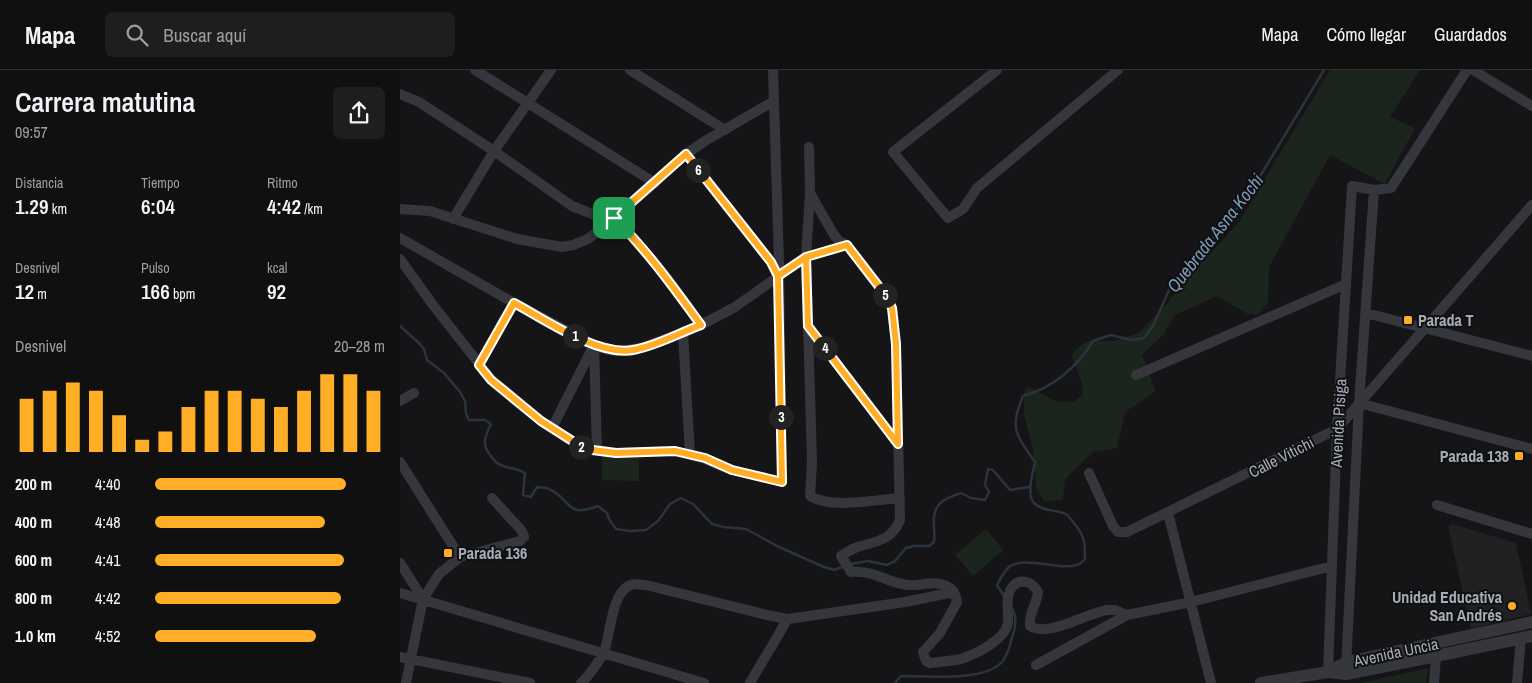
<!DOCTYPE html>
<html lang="es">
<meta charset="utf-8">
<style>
body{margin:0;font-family:"Archivo Narrow",sans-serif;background:#1e1e1f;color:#f1f3f6;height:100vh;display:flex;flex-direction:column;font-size:19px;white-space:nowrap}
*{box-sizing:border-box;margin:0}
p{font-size:16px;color:#9c9d9f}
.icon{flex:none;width:28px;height:28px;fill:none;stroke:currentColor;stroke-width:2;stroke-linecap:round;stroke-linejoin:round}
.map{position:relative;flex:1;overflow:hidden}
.sheet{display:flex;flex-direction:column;background:#101011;width:400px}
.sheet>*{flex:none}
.pin{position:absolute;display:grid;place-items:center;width:42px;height:42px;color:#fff;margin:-21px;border-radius:10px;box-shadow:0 2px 8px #0006}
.km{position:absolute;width:25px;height:25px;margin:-12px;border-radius:50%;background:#222;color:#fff;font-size:14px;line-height:25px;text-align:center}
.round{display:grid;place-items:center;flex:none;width:52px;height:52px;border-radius:8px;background:#1e1e1f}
.overview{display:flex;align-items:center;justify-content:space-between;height:85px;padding:0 15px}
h1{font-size:28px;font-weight:600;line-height:38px}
.metrics{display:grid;grid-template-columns:repeat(3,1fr);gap:8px;height:85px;padding:5px 15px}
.metrics div{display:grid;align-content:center}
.metrics b{font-size:21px;font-weight:600}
.metrics small{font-size:14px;font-weight:400}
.metrics p{font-size:14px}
.chart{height:140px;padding:10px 15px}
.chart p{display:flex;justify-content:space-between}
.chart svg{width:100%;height:90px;margin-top:5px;stroke:#ffae25;stroke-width:6}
ul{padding:0 15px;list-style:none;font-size:16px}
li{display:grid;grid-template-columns:80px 60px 1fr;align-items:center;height:38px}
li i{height:12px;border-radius:6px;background:#ffae25}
header{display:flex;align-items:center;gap:30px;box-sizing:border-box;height:70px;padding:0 25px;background:#101011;border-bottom:1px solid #303031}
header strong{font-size:24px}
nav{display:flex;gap:28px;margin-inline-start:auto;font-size:18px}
.search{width:350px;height:45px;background:#1e1e1f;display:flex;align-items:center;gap:12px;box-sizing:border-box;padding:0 18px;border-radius:8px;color:#9c9d9f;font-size:19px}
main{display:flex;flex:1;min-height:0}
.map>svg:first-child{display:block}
.built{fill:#212124}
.green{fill:#1c251d}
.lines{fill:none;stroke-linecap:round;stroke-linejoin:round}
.stream{stroke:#2a343c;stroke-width:2.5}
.minor{stroke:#35373c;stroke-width:10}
.tertiary{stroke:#35373c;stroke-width:12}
.route-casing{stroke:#fff;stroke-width:10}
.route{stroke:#ffae25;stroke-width:6}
.poi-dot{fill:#ffae25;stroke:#101012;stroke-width:2}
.labels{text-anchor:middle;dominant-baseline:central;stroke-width:4;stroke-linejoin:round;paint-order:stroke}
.poi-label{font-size:16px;font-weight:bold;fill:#a5acb8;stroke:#101012;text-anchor:start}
.street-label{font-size:16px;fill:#a5acb8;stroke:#101012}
.water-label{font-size:18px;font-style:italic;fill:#799cb6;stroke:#101012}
</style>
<header>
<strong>Mapa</strong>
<div class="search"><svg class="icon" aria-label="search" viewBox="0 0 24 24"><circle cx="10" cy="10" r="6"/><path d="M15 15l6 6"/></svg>Buscar aquí</div>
<nav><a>Mapa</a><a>Cómo llegar</a><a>Guardados</a></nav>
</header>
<main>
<section class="sheet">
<div class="overview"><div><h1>Carrera matutina</h1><p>09:57</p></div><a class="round"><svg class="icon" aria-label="share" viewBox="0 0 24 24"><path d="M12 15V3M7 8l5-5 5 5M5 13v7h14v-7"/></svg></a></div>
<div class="metrics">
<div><p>Distancia</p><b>1.29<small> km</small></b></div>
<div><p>Tiempo</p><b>6:04</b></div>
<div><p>Ritmo</p><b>4:42<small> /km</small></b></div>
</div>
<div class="metrics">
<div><p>Desnivel</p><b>12<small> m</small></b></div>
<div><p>Pulso</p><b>166<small> bpm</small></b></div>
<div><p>kcal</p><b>92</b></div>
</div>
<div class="chart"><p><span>Desnivel</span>20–28 m</p>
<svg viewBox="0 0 160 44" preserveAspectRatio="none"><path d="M5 44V18M15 44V14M25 44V10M35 44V14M45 44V26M55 44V38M65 44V34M75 44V22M85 44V14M95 44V14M105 44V18M115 44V22M125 44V14M135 44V6M145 44V6M155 44V14"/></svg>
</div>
<ul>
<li><b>200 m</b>4:40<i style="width:83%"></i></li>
<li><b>400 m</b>4:48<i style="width:74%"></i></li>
<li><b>600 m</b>4:41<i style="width:82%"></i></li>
<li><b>800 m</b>4:42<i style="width:81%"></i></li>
<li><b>1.0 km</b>4:52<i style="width:70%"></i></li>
</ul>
</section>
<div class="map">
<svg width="1132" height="613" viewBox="0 0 1132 613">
<rect width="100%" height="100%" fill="#151517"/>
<!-- built -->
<path class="built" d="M 1053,454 L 1116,473 L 1131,544 L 1071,559 L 1048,456 Z"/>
<!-- green -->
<path class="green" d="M 930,0 L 1020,0 L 990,47 L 1015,58 L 985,114 L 930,85 L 869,197 L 868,233 L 858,244 L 848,244 L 817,226 L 775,245 L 763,265 L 742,285 L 756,321 L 725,342 L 717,378 L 693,382 L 665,409 L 663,429 L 645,432 L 636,418 L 633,380 L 624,344 L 624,322 L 629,317 L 655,331 L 673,332 L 683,324 C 683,320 682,315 681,311 C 676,289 661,288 688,271 L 714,271 L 739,263 L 767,234 L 791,199 L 810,184 L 839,152 Z
M 202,386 L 239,388 L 239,411 L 202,410 Z
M 586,459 L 603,480 L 573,506 L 555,485 Z
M 1028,598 L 1026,613 L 961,613 Z"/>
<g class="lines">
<!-- stream -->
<path class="stream" d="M 0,256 L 19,273 L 24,279 L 27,290 L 44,303 L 60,322 L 65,331 L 66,344 L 69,350 L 85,350 L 91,354 C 85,366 81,375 91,386 C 94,391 97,394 103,396 C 112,399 117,398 125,403 L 123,425 L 131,427 L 137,417 C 140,418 146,417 149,419 C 172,429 165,449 198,436 L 207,443 L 209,449 L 216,459 L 229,461 L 246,460 L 258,451 L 270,434 L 281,428 L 293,434 L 312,454 L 323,457 L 346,459 L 377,476 L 424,497 L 434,500 L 445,496
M 450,494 L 468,491 L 487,495 L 495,491 L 506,478 L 514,476 L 529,476 L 534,472 C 535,466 534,462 534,456 C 532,434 543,429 561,423 L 571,428 L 585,430 L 589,422 L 585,415 L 588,399 L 593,400 L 610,420 L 630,417
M 604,526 L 597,515 C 600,509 604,501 610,496 C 625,486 665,502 679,494 C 682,493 683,491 685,489 C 685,472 685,467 674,453 C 672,451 669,446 667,445 C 657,439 643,442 634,433 C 626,425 633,402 635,392 C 616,365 609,358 623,326 C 653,318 677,297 693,271 L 711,265 L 731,270 L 744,268 L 753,256 L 774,209 L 804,181 L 856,113 L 924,0
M 495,613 L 501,606 C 526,606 584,612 602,592 C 606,587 610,577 611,571 C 615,559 618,549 612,538"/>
<!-- minor -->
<path class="minor" d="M 75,0 L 255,113
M 230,0 L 325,60
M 597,0 L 493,82 L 548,148 L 563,139 L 577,118 L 718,0
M 1073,0 L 1132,36
M 0,24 L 19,32 L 94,81 L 172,136 L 200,147 L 214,148 L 225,159 L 267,208 L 301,255
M 409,77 L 410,123 L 406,187 L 412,392 L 410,426 C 431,439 474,430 500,428
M 286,84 L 371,192 L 377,204
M 410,123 L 434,165 L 439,171 L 447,175 L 487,227 L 492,238 L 496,274 L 500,450 C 491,472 475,471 455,478 C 450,480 446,483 441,486 L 451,502 C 475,500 487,513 508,515 C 521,516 534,510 547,516 C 553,519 556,525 557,532 L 540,563 L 523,582 L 526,591 L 530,593 C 540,592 551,591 561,589 C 576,584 605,570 608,553 C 609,542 604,526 613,516 C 622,507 633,513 638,522 C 637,534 628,544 630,556 C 647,568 687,543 707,540 L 715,540 L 727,545
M 0,139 L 30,141 L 117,169 L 162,177 L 173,175 L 188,169 L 214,148 L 286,84 L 305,71 L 374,31
M 53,149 L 94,81 L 151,0
M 0,168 L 114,233 L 194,275 L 209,280 L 222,281 L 245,277 L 301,255 L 335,237 L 406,187 L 447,175
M 0,189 L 33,235 L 91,309 L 141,351 L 173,372 L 185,379 L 216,383 L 275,381 L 305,389 L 332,400 L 382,412 L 379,192 L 373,0
M 966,243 L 1132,286
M 408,256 L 498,374
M 283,262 L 290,385
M 79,295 L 114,233
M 736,305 L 946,214
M 0,331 L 14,323
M 959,333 L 1132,379
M 152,358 L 194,275 L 197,381
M 0,392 L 60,487
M 689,403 L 713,456 L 718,462 L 727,462 L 937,359 L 1132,135
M 1037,435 L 1132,464
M 768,443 L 811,613
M 0,493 L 23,529
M 0,523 L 304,613
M 0,587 L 130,613
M 636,595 L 727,545 L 791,532 L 932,496
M 946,598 L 959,333 L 974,120
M 928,602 L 937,359 L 952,116 L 974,120 L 991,118 L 1067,0
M 6,613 L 23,529 L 39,504 L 60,487 L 120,471 L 124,467 L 122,461 L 92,428
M 181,613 C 188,607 200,590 204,582 C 211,564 211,518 234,514 C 238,514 242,515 246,515 L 367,545 L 387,549 L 402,547 L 505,532 L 554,522
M 350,613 C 362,591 376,571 387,549
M 1034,613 L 1036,586
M 1117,613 L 1121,568"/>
<!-- tertiary -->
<path class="tertiary" d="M 928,602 L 946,604 L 1036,586 L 1132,566
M 861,613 L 928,602 L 947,592 L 1132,552"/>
</g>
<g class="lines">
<defs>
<path id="route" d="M 214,148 C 247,180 274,218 301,255 C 279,263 256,276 233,280 C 197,286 146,250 114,233 L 79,295 L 91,310 L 141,351 L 185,379 L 216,383 L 275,381 L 305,388 L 332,400 L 382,412 L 378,206 L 406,187 L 408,256 L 498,374 L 496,274 L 492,238 L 487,227 L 447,175 L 406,187 L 378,206 L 371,192 L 286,84 L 214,148"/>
</defs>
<!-- route casing -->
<use href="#route" class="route-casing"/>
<!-- route -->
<use href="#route" class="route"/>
</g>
<!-- markers -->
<g class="poi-dot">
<rect x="1003" y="245" width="10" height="10" rx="2.5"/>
<rect x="1114" y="381" width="10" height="10" rx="2.5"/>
<rect x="43" y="478" width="10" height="10" rx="2.5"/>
<circle cx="1112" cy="536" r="5"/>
</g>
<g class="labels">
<!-- poi labels -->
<g class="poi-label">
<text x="1018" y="250">Parada T</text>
<text x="1109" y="386" text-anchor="end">Parada 138</text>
<text x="58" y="483">Parada 136</text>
<text x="1102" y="527" text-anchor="end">Unidad Educativa<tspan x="1102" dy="18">San Andrés</tspan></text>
</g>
<!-- street labels -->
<g class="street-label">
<text transform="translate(938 353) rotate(-87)">Avenida Pisiga</text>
<text transform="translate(881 387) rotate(-27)">Calle Vitichi</text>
<text transform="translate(996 582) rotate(-12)">Avenida Uncia</text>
</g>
<!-- water labels -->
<g class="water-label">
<text transform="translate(815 163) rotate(-52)">Quebrada Asna Kochi</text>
</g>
</g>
</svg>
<div class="pin" style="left:214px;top:148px;background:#1e9e55"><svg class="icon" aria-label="arrive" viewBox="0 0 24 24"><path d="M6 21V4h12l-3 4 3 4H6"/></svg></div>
<b class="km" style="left:175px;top:266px">1</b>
<b class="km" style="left:181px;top:377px">2</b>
<b class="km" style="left:381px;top:347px">3</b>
<b class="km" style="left:425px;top:278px">4</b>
<b class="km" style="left:485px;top:225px">5</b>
<b class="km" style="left:298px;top:100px">6</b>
</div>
</main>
